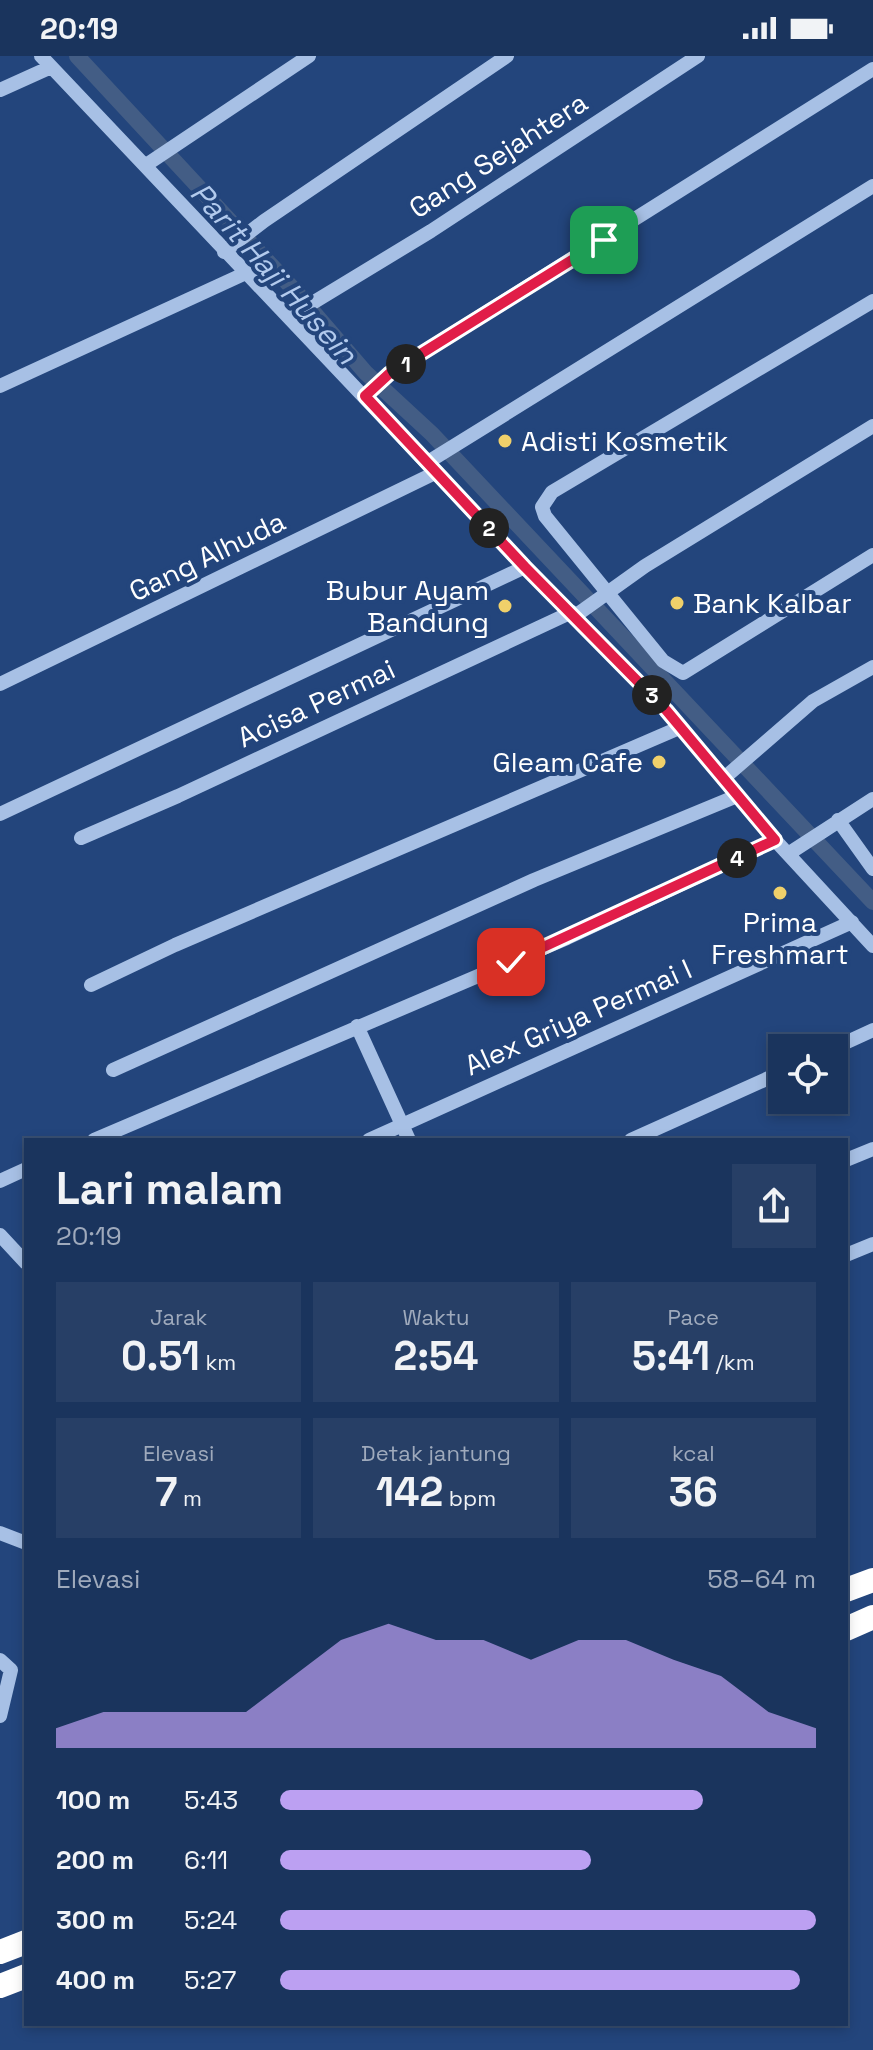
<!DOCTYPE html>
<html lang="id">
<meta charset="utf-8">
<style>
body{margin:0;font-family:"Space Grotesk",sans-serif;background:#273f66;color:#f1f3f6;height:100vh;display:flex;flex-direction:column;font-size:30px;white-space:nowrap}
*{box-sizing:border-box;margin:0}
p{font-size:26px;color:#9faabc}
.icon{flex:none;width:44px;height:44px;fill:none;stroke:currentColor;stroke-width:2;stroke-linecap:round;stroke-linejoin:round}
.map{position:relative;flex:1;overflow:hidden}
.details{position:absolute;left:24px;top:1082px;width:824px;height:888px;display:flex;flex-direction:column;background:#1a345d;border-radius:0px;box-shadow:0 4px 12px #0003,0 0 0 2px #384f72}
.details>*{flex:none}
.fabs{position:absolute;left:768px;top:978px;display:grid;gap:16px}
.fabs a{display:grid;place-items:center;width:80px;height:80px;border-radius:0px;background:#1a345d;box-shadow:0 4px 12px #0003,0 0 0 2px #384f72;font-size:40px}
.pin{position:absolute;display:grid;place-items:center;width:68px;height:68px;color:#fff;margin:-34px;border-radius:16px;box-shadow:0 4px 12px #0006}
.km{position:absolute;width:40px;height:40px;margin:-20px;border-radius:50%;background:#222;color:#fff;font-size:22px;line-height:40px;text-align:center}
.round{display:grid;place-items:center;flex:none;width:84px;height:84px;border-radius:0px;background:#273f66}
.summary{display:flex;align-items:center;justify-content:space-between;height:136px;padding:0 32px}
h1{font-size:44px;font-weight:700;line-height:60px}
.metrics{display:grid;grid-template-columns:repeat(3,1fr);gap:12px;height:136px;padding:8px 32px}
.metrics div{display:grid;align-content:center;border-radius:0px;background:#273f66;text-align:center}
.metrics b{font-size:40px;font-weight:700}
.metrics small{font-size:22px;font-weight:400}
.metrics p{font-size:22px}
.chart{height:224px;padding:16px 32px}
.chart p{display:flex;justify-content:space-between}
.chart svg{width:100%;height:144px;margin-top:8px;fill:#bca0f2;opacity:.7}
ul{padding:0 32px;list-style:none;font-size:26px}
li{display:grid;grid-template-columns:128px 96px 1fr;align-items:center;height:60px}
li i{height:20px;border-radius:10px;background:#bca0f2}
.status{display:flex;justify-content:space-between;align-items:center;height:56px;padding:0 40px;background:#1a345d;direction:ltr}
.status svg{height:22px;fill:currentColor}
.map>svg:first-child{display:block}
.lines{fill:none;stroke-linecap:round;stroke-linejoin:round}
.canal{stroke:#435d85;stroke-width:16}
.minor{stroke:#a7c0e5;stroke-width:14}
.highway{stroke:#fff;stroke-width:24}
.route-casing{stroke:#fff;stroke-width:16}
.route{stroke:#e11d48;stroke-width:10}
.poi-dot{fill:#f0d06a;stroke:#23457c;stroke-width:3}
.labels{text-anchor:middle;dominant-baseline:central;stroke-width:8;stroke-linejoin:round;paint-order:stroke}
.street-label{font-size:28px;fill:#fff;stroke:#23457c}
.poi-label{font-size:28px;fill:#fff;stroke:#23457c;text-anchor:start}
.water-label{font-size:30px;font-style:italic;fill:#b2caed;stroke:#23457c}
</style>
<div class="status"><b>20:19</b><svg viewBox="0 0 49 12"><path d="M0 12V9h3v3zM5 12V6h3v6zM10 12V3h3v9zM15 12V0h3v12zM26 1h20v11H26zM47 4h2v5h-2z"/></svg></div>
<div class="map">
<svg width="873" height="1994" viewBox="0 0 873 1994">
<rect width="100%" height="100%" fill="#23457c"/>
<g class="lines">
<!-- canal -->
<path class="canal" d="M 77,0 L 296,236 L 365,316 L 431,377 L 873,846"/>
<!-- minor -->
<path class="minor" d="M 41,0 L 525,511 L 666,654 L 775,784 L 873,890
M 0,34 L 51,11
M 146,109 L 309,0
M 224,196 L 264,165 L 507,0
M 873,245 L 552,436 L 542,451 L 545,460 L 663,605 L 683,617 L 873,499
M 291,260 L 431,175 L 698,0
M 0,330 L 246,217
M 365,340 L 390,317 L 873,13
M 428,406 L 873,130
M 575,560 L 645,510 L 873,370
M 0,628 L 437,416
M 723,723 L 813,645 L 873,611
M 0,758 L 525,511
M 838,764 L 873,813
M 81,782 L 178,740 L 572,556
M 788,798 L 873,743
M 91,929 L 175,889 L 679,672
M 357,970 L 409,1084
M 834,992 L 873,974
M 113,1014 L 534,824 L 737,740
M 94,1084 L 567,882 L 775,784
M 369,1084 L 852,866
M 631,1084 L 782,1016
M 846,1104 L 873,1093
M 0,1125 L 26,1113
M 0,1179 L 26,1207
M 846,1199 L 873,1188
M 0,1477 L 26,1487
M 0,1604 L 11,1614 L 0,1660"/>
<!-- highway -->
<path class="highway" d="M 846,1534 L 873,1524
M 846,1573 L 873,1561
M 0,1896 L 26,1886
M 0,1930 L 26,1920"/>
</g>
<g class="lines">
<defs>
<path id="route" d="M 511,906 L 775,784 L 666,654 L 525,511 L 365,340 L 390,317 L 604,184"/>
</defs>
<!-- route casing -->
<use href="#route" class="route-casing"/>
<!-- route -->
<use href="#route" class="route"/>
</g>
<!-- markers -->
<g class="poi-dot">
<circle cx="505" cy="385" r="8"/>
<circle cx="677" cy="547" r="8"/>
<circle cx="505" cy="550" r="8"/>
<circle cx="659" cy="706" r="8"/>
<circle cx="780" cy="837" r="8"/>
</g>
<g class="labels">
<!-- street labels -->
<g class="street-label">
<text transform="translate(498 99) rotate(-33)">Gang Sejahtera</text>
<text transform="translate(207 500) rotate(-26)">Gang Alhuda</text>
<text transform="translate(316 647) rotate(-25)">Acisa Permai</text>
<text transform="translate(578 961) rotate(-24)">Alex Griya Permai I</text>
</g>
<!-- poi labels -->
<g class="poi-label">
<text x="521" y="385">Adisti Kosmetik</text>
<text x="489" y="534" text-anchor="end">Bubur Ayam<tspan x="489" dy="32">Bandung</tspan></text>
<text x="693" y="547">Bank Kalbar</text>
<text x="643" y="706" text-anchor="end">Gleam Cafe</text>
<text x="780" y="866" text-anchor="middle">Prima<tspan x="780" dy="32">Freshmart</tspan></text>
</g>
<!-- water labels -->
<g class="water-label">
<text transform="translate(274 217) rotate(48)">Parit Haji Husein</text>
</g>
</g>
</svg>
<div class="fabs">
<a><svg class="icon" aria-label="locate" viewBox="0 0 24 24"><circle cx="12" cy="12" r="6"/><path d="M12 2v4M12 18v4M2 12h4M18 12h4"/></svg></a>
</div>
<div class="pin" style="left:604px;top:184px;background:#1e9e55"><svg class="icon" aria-label="arrive" viewBox="0 0 24 24"><path d="M6 21V4h12l-3 4 3 4H6"/></svg></div>
<div class="pin" style="left:511px;top:906px;background:#d93025"><svg class="icon" aria-label="check" viewBox="0 0 24 24"><path d="M5 12l5 5 9-10"/></svg></div>
<b class="km" style="left:406px;top:308px">1</b>
<b class="km" style="left:489px;top:472px">2</b>
<b class="km" style="left:652px;top:639px">3</b>
<b class="km" style="left:737px;top:802px">4</b>
<section class="details">
<div class="summary"><div><h1>Lari malam</h1><p>20:19</p></div><a class="round"><svg class="icon" aria-label="share" viewBox="0 0 24 24"><path d="M12 15V3M7 8l5-5 5 5M5 13v7h14v-7"/></svg></a></div>
<div class="metrics">
<div><p>Jarak</p><b>0.51<small> km</small></b></div>
<div><p>Waktu</p><b>2:54</b></div>
<div><p>Pace</p><b>5:41<small> /km</small></b></div>
</div>
<div class="metrics">
<div><p>Elevasi</p><b>7<small> m</small></b></div>
<div><p>Detak jantung</p><b>142<small> bpm</small></b></div>
<div><p>kcal</p><b>36</b></div>
</div>
<div class="chart"><p><span>Elevasi</span>58–64 m</p>
<svg viewBox="0 0 160 44" preserveAspectRatio="none"><path d="M0 44V38L10 33L20 33L30 33L40 33L50 22L60 11L70 6L80 11L90 11L100 17L110 11L120 11L130 17L140 22L150 33L160 38V44z"/></svg>
</div>
<ul>
<li><b>100 m</b>5:43<i style="width:79%"></i></li>
<li><b>200 m</b>6:11<i style="width:58%"></i></li>
<li><b>300 m</b>5:24<i style="width:100%"></i></li>
<li><b>400 m</b>5:27<i style="width:97%"></i></li>
</ul>
</section>
</div>
